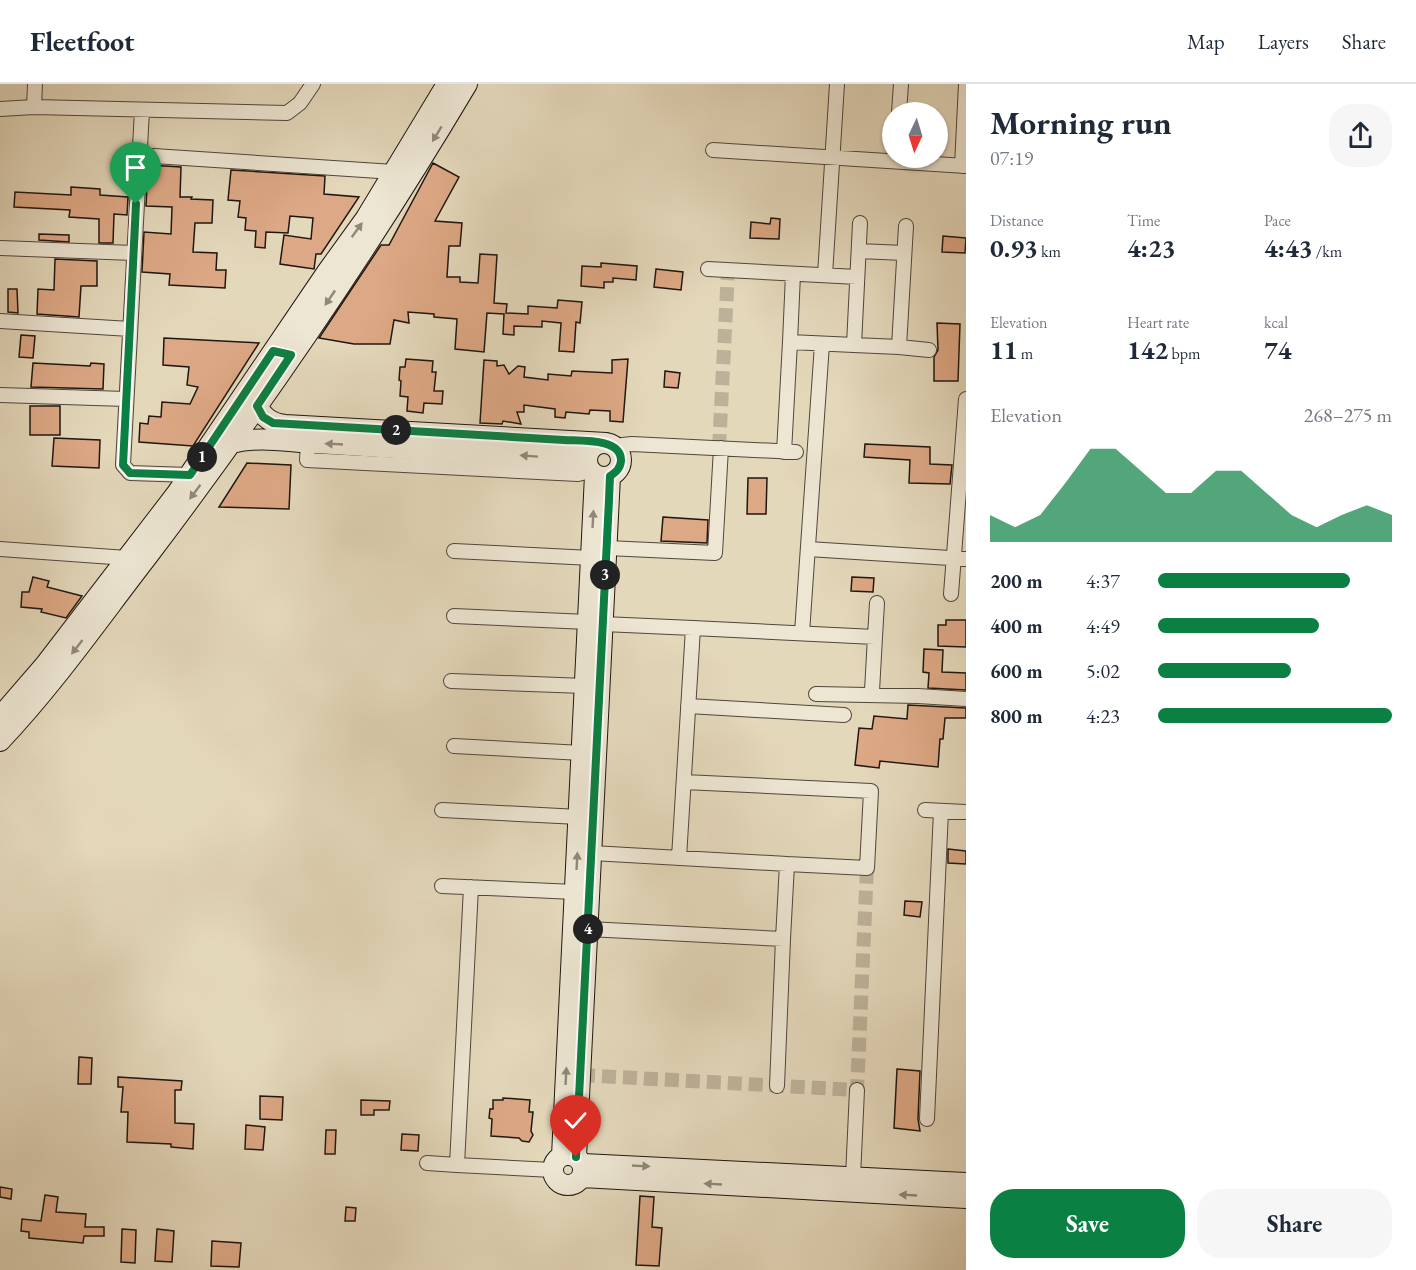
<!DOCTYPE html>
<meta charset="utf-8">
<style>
body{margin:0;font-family:"EB Garamond",serif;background:#f6f6f7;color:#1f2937;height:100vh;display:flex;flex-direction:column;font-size:22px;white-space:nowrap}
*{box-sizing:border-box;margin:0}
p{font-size:20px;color:#747a83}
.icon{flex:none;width:33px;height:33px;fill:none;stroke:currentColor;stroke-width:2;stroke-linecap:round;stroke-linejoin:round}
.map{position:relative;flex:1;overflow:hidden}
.side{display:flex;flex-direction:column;background:#fff;width:450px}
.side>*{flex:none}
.needle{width:39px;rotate:184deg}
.fabs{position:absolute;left:882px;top:18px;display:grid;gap:12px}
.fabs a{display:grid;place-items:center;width:66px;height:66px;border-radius:50%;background:#fff;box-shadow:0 2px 4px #0004;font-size:30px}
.pin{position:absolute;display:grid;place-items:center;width:51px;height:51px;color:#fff;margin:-62px -26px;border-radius:50% 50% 50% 0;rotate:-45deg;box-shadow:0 0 6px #0007}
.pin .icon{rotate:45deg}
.km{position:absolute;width:30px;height:30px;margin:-15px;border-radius:50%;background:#222;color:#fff;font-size:16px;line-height:30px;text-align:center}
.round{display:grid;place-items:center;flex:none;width:63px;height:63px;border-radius:24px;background:#f6f6f7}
.head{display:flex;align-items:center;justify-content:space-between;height:102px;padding:0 24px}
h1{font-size:33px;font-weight:700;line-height:45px}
.metrics{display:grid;grid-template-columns:repeat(3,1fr);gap:9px;height:102px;padding:6px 24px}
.metrics div{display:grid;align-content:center}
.metrics b{font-size:26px;font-weight:700}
.metrics small{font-size:16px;font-weight:400}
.metrics p{font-size:16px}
.chart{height:168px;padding:12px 24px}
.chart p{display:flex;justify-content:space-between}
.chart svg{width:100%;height:108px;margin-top:6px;fill:#0b8043;opacity:.7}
.button{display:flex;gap:12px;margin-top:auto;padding:12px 24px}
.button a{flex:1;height:69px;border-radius:24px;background:#0b8043;color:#fff;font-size:24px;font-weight:700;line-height:69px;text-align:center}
.button a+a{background:#f6f6f7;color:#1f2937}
ul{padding:0 24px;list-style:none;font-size:20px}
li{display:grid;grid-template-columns:96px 72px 1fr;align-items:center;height:45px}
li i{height:15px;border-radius:8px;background:#0b8043}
header{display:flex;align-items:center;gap:36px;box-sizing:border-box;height:84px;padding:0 30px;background:#fff;border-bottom:2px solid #e0e1e3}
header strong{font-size:28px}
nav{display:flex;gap:33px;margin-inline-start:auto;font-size:21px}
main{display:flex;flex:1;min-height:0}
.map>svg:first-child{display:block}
.building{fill:#dda885;stroke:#1f160f;stroke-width:1.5}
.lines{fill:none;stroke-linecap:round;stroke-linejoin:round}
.street-tunnel{stroke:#bdb199;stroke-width:14;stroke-dasharray:14 7;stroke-linecap:butt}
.street-casing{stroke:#50463a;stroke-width:16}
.secondary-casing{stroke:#1f160f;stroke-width:22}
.street{stroke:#ede6d3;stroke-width:14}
.secondary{stroke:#ede6d3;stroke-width:20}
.oneway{fill:#90887b}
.route-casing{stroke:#fff;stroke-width:12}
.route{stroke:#0b8043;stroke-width:8}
</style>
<header>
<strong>Fleetfoot</strong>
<nav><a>Map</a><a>Layers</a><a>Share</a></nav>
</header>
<main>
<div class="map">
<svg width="966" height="1186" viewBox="0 0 966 1186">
<rect width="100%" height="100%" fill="#e4d8bb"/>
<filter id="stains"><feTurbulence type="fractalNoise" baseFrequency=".00333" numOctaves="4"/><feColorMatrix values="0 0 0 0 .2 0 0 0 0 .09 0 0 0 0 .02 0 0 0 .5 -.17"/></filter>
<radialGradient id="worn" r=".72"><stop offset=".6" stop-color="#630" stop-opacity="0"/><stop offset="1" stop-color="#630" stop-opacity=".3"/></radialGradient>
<!-- building -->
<path class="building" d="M 433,79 L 459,93 L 435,137 L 462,139 L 460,162 L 449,162 L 447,193 L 460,193 L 460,198 L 478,199 L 480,170 L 497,171 L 494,219 L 507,220 L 506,229 L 528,230 L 528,222 L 557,224 L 558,216 L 582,218 L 580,239 L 576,238 L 574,268 L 559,267 L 561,239 L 542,237 L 542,243 L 514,242 L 514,251 L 503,250 L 504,230 L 487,229 L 484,268 L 455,265 L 457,235 L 434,233 L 434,230 L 408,228 L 409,239 L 394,236 L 390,260 L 354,260 L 319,254 L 381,161 L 389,161 Z
M 148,81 L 181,83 L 180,113 L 192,113 L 191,115 L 213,116 L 212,139 L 195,139 L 193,168 L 217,169 L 216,186 L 226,186 L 225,204 L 169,201 L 170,190 L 142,188 L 144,148 L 171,150 L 172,123 L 146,122 Z
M 231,86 L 325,92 L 324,110 L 359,113 L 321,170 L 316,170 L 314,185 L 280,180 L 284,151 L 311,155 L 313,134 L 290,132 L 288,149 L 266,148 L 265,164 L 255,163 L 256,147 L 245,146 L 246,134 L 238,133 L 240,117 L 228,116 Z
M 71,103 L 100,105 L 100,111 L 128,113 L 127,131 L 114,130 L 113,159 L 99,159 L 99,135 L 69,133 L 70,126 L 14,123 L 15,108 L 71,111 Z
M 771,134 L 780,135 L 779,155 L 750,154 L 751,138 L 770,140 Z
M 39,150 L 69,151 L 69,158 L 39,156 Z
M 943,152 L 966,154 L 965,169 L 942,168 Z
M 55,175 L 97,177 L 97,202 L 81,202 L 79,233 L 37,230 L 38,205 L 54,206 Z
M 601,179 L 637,182 L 636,196 L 613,194 L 613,198 L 604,198 L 604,204 L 581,202 L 582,182 L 601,183 Z
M 656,185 L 683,188 L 681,206 L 654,203 Z
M 8,205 L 17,205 L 18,229 L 8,228 Z
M 937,239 L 960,240 L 958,297 L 934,297 L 934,273 L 938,266 Z
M 21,251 L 35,252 L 33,274 L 19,273 Z
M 164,254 L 259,259 L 193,362 L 139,358 L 140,339 L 148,340 L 149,332 L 161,333 L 162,318 L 190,320 L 198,303 L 187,301 L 189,283 L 163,281 Z
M 406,275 L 433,277 L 432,288 L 436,288 L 434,307 L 443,307 L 442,320 L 424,319 L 423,329 L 407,327 L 408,313 L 400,312 L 401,297 L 399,296 L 400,283 L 405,283 Z
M 628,275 L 623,338 L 610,337 L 610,327 L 590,326 L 589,330 L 566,328 L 565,334 L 555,333 L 555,325 L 524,321 L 524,328 L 517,328 L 521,340 L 503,337 L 502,340 L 480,339 L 484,276 L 497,277 L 497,282 L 504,281 L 509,290 L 518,282 L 525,283 L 524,293 L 548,296 L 548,290 L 571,292 L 572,287 L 612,289 L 612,276 Z
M 33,279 L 90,282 L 91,279 L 104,280 L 103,305 L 31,303 Z
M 665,287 L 680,289 L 678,304 L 664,303 Z
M 30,322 L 60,322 L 60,351 L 30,351 Z
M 54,354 L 100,356 L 99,384 L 52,382 Z
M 865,360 L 930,363 L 930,380 L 952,381 L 950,400 L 909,399 L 910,376 L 864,373 Z
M 247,379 L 291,381 L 289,425 L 219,423 Z
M 748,394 L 767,394 L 766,430 L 747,430 Z
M 663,433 L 708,436 L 707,459 L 661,457 Z
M 33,493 L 49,497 L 47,503 L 82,512 L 66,534 L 41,528 L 42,525 L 21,523 L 22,508 L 29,508 Z
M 852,493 L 874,494 L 873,508 L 851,507 Z
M 946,536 L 966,536 L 966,563 L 938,562 L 938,541 L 946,541 Z
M 924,565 L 943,566 L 942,588 L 966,589 L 966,606 L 928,604 L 929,589 L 923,588 Z
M 908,621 L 966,624 L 966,634 L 945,634 L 943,655 L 940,655 L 938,683 L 880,677 L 879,684 L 855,681 L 859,644 L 872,645 L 874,632 L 907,635 Z
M 948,765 L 966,767 L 966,780 L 948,779 Z
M 905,817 L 922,818 L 920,833 L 904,831 Z
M 79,973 L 92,974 L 91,1000 L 78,1000 Z
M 897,985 L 920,987 L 918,1035 L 920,1047 L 894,1044 Z
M 118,993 L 182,997 L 181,1006 L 175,1006 L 175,1039 L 194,1040 L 193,1065 L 171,1063 L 171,1060 L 127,1058 L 128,1028 L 121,1028 L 123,1003 L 118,1003 Z
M 260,1012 L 283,1013 L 282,1036 L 260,1035 Z
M 503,1014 L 530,1016 L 529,1028 L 533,1028 L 531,1047 L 533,1051 L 529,1058 L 522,1057 L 519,1054 L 491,1052 L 492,1035 L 489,1034 L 490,1025 L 493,1025 L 493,1016 L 503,1016 Z
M 361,1016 L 390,1017 L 389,1026 L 374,1026 L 374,1031 L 361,1031 Z
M 246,1041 L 265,1043 L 263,1066 L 245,1065 Z
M 326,1046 L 336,1046 L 335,1070 L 325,1070 Z
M 402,1050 L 419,1051 L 418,1067 L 401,1066 Z
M 0,1103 L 12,1105 L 11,1115 L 0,1113 Z
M 45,1111 L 58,1113 L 56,1128 L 86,1130 L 85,1143 L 104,1143 L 104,1152 L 84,1152 L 83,1159 L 29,1154 L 29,1148 L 21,1147 L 22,1135 L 41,1137 Z
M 640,1112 L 654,1113 L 652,1143 L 662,1144 L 659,1182 L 636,1181 Z
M 346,1123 L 356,1124 L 355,1137 L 345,1137 Z
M 122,1145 L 136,1146 L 135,1179 L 121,1178 Z
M 157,1145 L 174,1147 L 172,1178 L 155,1177 Z
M 212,1157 L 241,1159 L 239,1183 L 211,1182 Z"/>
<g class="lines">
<!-- street-tunnel -->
<path class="street-tunnel" d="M 719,364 L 728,186
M 581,991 L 857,1006 L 867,784"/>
<defs>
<path id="street" d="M 34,23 L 35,0
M 0,25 L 34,23 L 287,29 L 300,19 L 313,0
M 142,26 L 123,381 L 130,389 L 190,391
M 899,28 L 901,0
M 713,66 L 966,82
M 139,71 L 394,88
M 962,82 L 966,0
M 906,142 L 899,263 L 929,266
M 0,164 L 134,169
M 859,167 L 904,169
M 708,185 L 857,193
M 793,190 L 790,258 L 854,261 L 860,139
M 825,191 L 837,0
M 0,237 L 130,245
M 854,261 L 899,263
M 0,311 L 126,315
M 308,359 L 307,376 L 578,390 L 591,387
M 613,362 L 632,360 L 796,368
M 784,368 L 790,258
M 607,464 L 715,469 L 721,364
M 0,465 L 127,474
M 808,465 L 966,475
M 454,467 L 591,474
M 951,510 L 966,315
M 454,532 L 588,538
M 603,540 L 693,544 L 679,774
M 693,544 L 875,553 L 872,607
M 802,549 L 822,260
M 875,553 L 877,519
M 451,597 L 585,602
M 816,610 L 918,612 L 966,615
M 688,622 L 844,631
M 454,662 L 582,669
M 684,698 L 871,707 L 867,784 L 787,780
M 442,726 L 579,733
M 925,726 L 966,728
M 442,802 L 575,808
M 588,845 L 783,855 L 787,780 L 592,769
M 777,1002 L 783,855
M 927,1035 L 941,727
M 427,1079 L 457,1081 L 471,803
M 457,1081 L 553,1086
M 853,1093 L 857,1006"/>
<path id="secondary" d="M 257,322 C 264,334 271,339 285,341 L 606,359
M 231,359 C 255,353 277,356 301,358 L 587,376
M587 376a17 17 0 1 1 34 0a17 17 0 1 1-34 0Z
M 0,633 L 45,581 L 177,409 L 327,188 L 366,134 L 447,0
M 0,657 C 54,600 99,535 147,473 C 262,321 370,163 467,0
M553 1086a15 15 0 1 1 30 0a15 15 0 1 1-30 0Z
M 562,1072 L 595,391
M 576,1073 L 610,392
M 583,1080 L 966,1099
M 582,1093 L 966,1114"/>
</defs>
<!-- street casing -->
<use href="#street" class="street-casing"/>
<!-- secondary casing -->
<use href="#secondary" class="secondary-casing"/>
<!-- street -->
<use href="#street" class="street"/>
<!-- secondary -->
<use href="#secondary" class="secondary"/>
</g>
<!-- one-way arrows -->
<defs><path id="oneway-solid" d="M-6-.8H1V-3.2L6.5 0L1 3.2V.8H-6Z" transform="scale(1.5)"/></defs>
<g class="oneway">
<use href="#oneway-solid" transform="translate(437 50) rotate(121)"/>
<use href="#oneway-solid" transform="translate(357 146) rotate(-54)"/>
<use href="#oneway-solid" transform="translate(330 214) rotate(124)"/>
<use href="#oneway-solid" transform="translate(334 360) rotate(-177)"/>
<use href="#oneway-solid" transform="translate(529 372) rotate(-176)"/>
<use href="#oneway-solid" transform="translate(195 408) rotate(127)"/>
<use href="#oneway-solid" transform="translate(593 435) rotate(-87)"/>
<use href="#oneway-solid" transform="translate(77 563) rotate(128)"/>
<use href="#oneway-solid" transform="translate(577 777) rotate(-87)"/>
<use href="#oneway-solid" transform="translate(566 992) rotate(-87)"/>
<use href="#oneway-solid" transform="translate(641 1082) rotate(3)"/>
<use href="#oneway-solid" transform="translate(713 1100) rotate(-177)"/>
<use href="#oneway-solid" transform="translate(908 1111) rotate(-177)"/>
</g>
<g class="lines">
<defs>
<path id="route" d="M 136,120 L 123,381 L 130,389 L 190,391 L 273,267 L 291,271 L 257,322 L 263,333 L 273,339 L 564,356 C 581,357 622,354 621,377 C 620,385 616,388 610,392 L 609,416 L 576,1073"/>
</defs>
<!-- route casing -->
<use href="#route" class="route-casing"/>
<!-- route -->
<use href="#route" class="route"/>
</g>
<rect width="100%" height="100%" filter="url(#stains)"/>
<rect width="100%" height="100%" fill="url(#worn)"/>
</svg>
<div class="fabs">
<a><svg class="needle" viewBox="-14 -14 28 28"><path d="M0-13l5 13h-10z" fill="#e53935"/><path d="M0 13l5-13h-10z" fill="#747a83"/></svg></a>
</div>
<div class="pin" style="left:136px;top:120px;background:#1e9e55"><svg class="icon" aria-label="arrive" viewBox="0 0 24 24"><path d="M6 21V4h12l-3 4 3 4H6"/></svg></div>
<div class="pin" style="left:576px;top:1073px;background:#d93025"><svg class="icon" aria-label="check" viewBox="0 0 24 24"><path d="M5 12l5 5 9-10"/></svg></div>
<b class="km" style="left:202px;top:373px">1</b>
<b class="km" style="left:396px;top:346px">2</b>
<b class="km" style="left:605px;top:491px">3</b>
<b class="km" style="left:588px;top:845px">4</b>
</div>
<section class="side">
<div class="head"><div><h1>Morning run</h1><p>07:19</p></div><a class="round"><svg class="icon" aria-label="share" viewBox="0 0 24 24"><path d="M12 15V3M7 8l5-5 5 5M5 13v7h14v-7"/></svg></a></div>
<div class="metrics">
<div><p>Distance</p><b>0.93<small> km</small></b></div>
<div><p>Time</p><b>4:23</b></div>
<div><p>Pace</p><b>4:43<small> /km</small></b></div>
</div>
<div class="metrics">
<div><p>Elevation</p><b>11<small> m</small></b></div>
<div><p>Heart rate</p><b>142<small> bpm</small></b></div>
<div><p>kcal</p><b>74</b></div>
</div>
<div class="chart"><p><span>Elevation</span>268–275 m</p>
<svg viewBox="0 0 160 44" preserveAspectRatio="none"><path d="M0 44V33L10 38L20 33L30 20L40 6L50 6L60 15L70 24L80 24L90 15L100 15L110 24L120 33L130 38L140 33L150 29L160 33V44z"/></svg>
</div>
<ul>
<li><b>200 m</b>4:37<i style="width:82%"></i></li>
<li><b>400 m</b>4:49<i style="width:69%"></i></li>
<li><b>600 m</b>5:02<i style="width:57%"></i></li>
<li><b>800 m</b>4:23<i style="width:100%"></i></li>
</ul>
<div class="button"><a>Save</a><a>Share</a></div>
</section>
</main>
